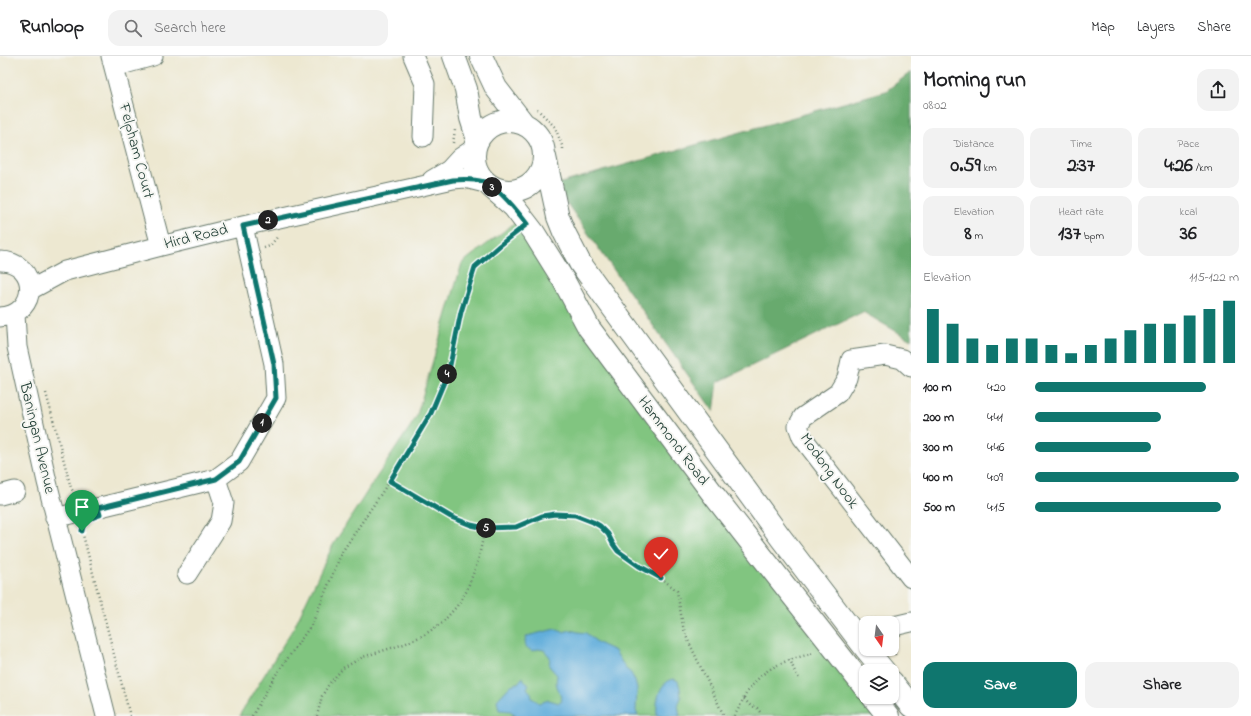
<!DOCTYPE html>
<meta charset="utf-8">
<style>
body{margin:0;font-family:"Indie Flower",sans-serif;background:#f2f2f2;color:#202124;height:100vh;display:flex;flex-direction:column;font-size:15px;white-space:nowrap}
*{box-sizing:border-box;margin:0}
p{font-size:13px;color:#757577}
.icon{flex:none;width:22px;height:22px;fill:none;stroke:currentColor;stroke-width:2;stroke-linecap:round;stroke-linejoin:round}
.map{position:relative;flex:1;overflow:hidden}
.sheet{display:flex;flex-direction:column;background:#fff;width:340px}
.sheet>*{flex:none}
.needle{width:26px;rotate:166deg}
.tools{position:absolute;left:859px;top:560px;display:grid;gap:8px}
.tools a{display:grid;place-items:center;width:40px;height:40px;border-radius:8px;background:#fff;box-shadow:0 1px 3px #0004;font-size:20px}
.pin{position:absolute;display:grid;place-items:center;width:34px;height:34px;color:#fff;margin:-41px -17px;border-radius:50% 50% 50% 0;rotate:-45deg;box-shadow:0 0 4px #0007}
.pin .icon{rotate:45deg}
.km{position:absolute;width:20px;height:20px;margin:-10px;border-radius:50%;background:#222;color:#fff;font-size:11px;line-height:20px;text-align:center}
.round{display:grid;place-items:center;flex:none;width:42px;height:42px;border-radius:12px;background:#f2f2f2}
.head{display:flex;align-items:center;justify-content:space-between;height:68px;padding:0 12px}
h1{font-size:22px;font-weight:700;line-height:30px}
.stats{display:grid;grid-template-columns:repeat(3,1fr);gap:6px;height:68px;padding:4px 12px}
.stats div{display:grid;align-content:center;border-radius:10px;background:#f2f2f2;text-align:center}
.stats b{font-size:20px;font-weight:700}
.stats small{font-size:11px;font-weight:400}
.stats p{font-size:11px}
.chart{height:112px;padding:8px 12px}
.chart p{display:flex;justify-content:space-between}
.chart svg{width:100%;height:72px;margin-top:4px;stroke:#0f766e;stroke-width:6}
.button{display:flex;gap:8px;margin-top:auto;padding:8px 12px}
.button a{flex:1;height:46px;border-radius:12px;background:#0f766e;color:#fff;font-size:16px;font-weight:700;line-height:46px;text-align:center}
.button a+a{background:#f2f2f2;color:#202124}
ul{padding:0 12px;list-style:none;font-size:13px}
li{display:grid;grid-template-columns:64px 48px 1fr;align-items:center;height:30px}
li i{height:10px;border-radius:5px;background:#0f766e}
header{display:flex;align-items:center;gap:24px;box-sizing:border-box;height:56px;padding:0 20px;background:#fff;border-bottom:1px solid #e0e0e0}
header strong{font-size:19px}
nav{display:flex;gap:22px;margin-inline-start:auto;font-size:14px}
.search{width:280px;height:36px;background:#f2f2f2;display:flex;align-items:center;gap:10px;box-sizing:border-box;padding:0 14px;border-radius:12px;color:#757577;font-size:15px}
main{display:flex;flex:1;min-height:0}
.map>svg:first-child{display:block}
.green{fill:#81c580;stroke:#50815a}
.forest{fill:#68aa6e;stroke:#447451}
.water{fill:#62aedb;stroke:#407688}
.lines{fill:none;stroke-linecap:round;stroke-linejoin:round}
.minor-casing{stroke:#67796b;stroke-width:21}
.major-casing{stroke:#67796b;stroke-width:24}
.path{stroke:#67796b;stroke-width:2.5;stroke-dasharray:1 3;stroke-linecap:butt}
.minor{stroke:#fff;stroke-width:19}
.major{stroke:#fff;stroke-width:22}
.route-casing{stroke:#fff;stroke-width:8}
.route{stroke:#0f766e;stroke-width:5}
.labels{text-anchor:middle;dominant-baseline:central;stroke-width:4;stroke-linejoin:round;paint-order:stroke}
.street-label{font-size:16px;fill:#1f3d34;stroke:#f6f6f2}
</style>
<header>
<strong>Runloop</strong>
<div class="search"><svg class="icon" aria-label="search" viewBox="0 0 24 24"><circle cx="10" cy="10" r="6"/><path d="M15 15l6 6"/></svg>Search here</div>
<nav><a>Map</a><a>Layers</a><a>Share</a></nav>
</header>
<main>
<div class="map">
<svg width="911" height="660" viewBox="0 0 911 660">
<rect width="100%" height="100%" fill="#f6f6f2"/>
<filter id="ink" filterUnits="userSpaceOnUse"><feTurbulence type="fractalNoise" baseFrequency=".025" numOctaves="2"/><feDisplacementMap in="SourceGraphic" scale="8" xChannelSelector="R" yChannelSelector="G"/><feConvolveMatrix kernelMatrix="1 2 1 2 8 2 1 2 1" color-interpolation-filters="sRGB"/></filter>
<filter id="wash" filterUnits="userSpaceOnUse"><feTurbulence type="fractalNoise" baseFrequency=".012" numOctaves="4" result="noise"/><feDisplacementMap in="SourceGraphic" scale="16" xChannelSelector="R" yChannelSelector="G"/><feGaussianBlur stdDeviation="0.9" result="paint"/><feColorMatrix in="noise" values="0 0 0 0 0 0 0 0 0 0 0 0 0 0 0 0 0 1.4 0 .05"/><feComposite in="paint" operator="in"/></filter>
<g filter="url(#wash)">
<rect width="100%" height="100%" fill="#ede8d1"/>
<!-- green -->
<path class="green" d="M 520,163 L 876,660 L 239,660 L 294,571 L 333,489 L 370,431 L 416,362 L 462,207 Z"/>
<!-- forest -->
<path class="forest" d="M 911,16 L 911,284 L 863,256 L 718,326 L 714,356 L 554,129 L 886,35 Z"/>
<!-- water -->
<path class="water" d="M 555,573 L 563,576 L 571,574 L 578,576 L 586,577 L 598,587 L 615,595 L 626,613 L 631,617 L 635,625 L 637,633 L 636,655 L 638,660 L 512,660 L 516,659 L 510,655 L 499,654 L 497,644 L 511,629 L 518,627 L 523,621 L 525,626 L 529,628 L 527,632 L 531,637 L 532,642 L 539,647 L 549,644 L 559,647 L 562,645 L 556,627 L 557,619 L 549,610 L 550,601 L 544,594 L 538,593 L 532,595 L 526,591 L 525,585 L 527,580 Z
M 674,623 L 678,625 L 680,632 L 681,642 L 678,649 L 680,660 L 657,660 C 656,646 658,626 674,623 Z"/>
</g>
<g filter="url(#ink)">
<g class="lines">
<defs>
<path id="minor" d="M 111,0 L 161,190
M 413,0 L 425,28 L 423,81
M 114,11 L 153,0
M 432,124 L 449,114 L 460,102 L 475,92
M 0,205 C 39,205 40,259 0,261
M 30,234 L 65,215 L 161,190 L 243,170 L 453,123 L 465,122 L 485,127
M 15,258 L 17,291 L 47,426 L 106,660
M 911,311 L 902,303 L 885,299 L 851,304 L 847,322 L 838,337 L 803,361 L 798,370 L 802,381 L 911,522
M 0,439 L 15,435
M 55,462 L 216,423 L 239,406 L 276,342 L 274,308 L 243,170
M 187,518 L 221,465 L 224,447 L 216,423
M 892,572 L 898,569 L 911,566"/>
<path id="major" d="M 454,0 L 466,33 L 471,62 L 478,84
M 481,0 L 496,32 L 523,67
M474 100a35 35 0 1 1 70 0a35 35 0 1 1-70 0Z
M 545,101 L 558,161 L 564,176 L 580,207 L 781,482 L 866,593
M 491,131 L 514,151 L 534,177 L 564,225 L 589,272 L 716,442 L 866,633
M 866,593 L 884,615
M 892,626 L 911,650
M 873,641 L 888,660"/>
</defs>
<!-- minor casing -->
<use href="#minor" class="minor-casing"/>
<!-- major casing -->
<use href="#major" class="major-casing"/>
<!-- path -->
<path class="path" d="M 537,53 L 555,71 L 563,92 L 563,96
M 453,87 L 455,74
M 264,192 L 270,190 L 278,180
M 46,337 L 71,432 L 76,440
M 390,425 L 451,461 L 471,469 L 485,472 L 516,471 L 542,460 L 555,458 L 575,459 L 593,466 L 608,478 L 613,487 L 619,495 L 639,510 L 661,522 L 671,530 L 677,535 L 683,570 L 686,580 L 724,660
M 82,473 L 82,475 L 130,660
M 867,563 L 880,563
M 895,599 L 895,593 L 897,587
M 790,603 L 794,614 L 800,624
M 744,643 L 750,649 L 757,652 L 760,656
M 252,660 L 275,620 L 312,568 L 342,496 L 395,417 L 431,357 L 449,314 L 461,256 L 475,211 L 513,179
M 317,660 L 322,640 L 329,628 L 343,612 L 363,601 L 404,588 L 424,579 L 442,567 L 457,550 L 466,536 L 478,505 L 485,472
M 734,660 C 739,653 742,645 746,638 C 764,610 784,605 814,597"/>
<!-- minor -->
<use href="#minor" class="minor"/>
<!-- major -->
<use href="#major" class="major"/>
</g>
</g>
<g class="lines" filter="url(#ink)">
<defs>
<path id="route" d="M 82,475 C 83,465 91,462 100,459 L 98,452 L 216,423 L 239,406 L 276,342 L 274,308 L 243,170 L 453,124 C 464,123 474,123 484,126 C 498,131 518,156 527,168 L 499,190 L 475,211 L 461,256 L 449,314 L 431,357 L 390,425 L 451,461 L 471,469 L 485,472 L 516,471 L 542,460 L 555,458 L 575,459 L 593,466 L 600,470 L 608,478 L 613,488 L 618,495 L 639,510 L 661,522"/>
</defs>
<!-- route casing -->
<use href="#route" class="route-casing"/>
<!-- route -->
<use href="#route" class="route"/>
</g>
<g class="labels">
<!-- street labels -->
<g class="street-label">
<text transform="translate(136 95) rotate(75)">Felpham Court</text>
<text transform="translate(196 181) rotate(-14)">Hird Road</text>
<text transform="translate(37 382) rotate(77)">Baningan Avenue</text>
<text transform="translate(673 385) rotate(53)">Hammond Road</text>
<text transform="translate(829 415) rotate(54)">Modong Nook</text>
</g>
</g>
</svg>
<div class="tools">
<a><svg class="needle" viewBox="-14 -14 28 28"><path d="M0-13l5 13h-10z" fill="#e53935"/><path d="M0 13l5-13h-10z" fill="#757577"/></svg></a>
<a><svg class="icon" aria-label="layers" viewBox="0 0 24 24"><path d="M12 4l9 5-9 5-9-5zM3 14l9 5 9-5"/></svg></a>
</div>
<div class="pin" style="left:82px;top:475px;background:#1e9e55"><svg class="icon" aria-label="arrive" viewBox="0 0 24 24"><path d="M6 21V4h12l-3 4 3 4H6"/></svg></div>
<div class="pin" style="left:661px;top:522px;background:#d93025"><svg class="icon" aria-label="check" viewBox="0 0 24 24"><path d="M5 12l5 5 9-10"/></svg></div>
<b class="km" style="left:262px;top:367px">1</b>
<b class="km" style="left:268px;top:164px">2</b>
<b class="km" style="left:492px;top:131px">3</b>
<b class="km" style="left:447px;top:318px">4</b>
<b class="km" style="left:486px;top:472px">5</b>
</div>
<section class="sheet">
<div class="head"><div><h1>Morning run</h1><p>08:02</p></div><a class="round"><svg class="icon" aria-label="share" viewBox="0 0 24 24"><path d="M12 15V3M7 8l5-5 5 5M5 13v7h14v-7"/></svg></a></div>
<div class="stats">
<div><p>Distance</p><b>0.59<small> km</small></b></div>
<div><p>Time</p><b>2:37</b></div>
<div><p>Pace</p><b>4:26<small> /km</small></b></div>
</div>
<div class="stats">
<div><p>Elevation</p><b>8<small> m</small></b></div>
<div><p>Heart rate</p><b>137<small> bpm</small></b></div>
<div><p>kcal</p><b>36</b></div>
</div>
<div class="chart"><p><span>Elevation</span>115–122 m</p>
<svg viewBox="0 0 160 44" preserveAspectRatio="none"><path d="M5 44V11M15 44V20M25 44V29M35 44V33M45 44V29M55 44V29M65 44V33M75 44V38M85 44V33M95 44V29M105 44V24M115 44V20M125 44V20M135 44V15M145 44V11M155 44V6"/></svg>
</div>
<ul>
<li><b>100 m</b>4:20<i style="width:84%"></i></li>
<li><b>200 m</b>4:41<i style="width:62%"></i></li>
<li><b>300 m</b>4:46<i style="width:57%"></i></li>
<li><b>400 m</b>4:09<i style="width:100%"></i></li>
<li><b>500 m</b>4:15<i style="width:91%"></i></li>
</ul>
<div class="button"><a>Save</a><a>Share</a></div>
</section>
</main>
